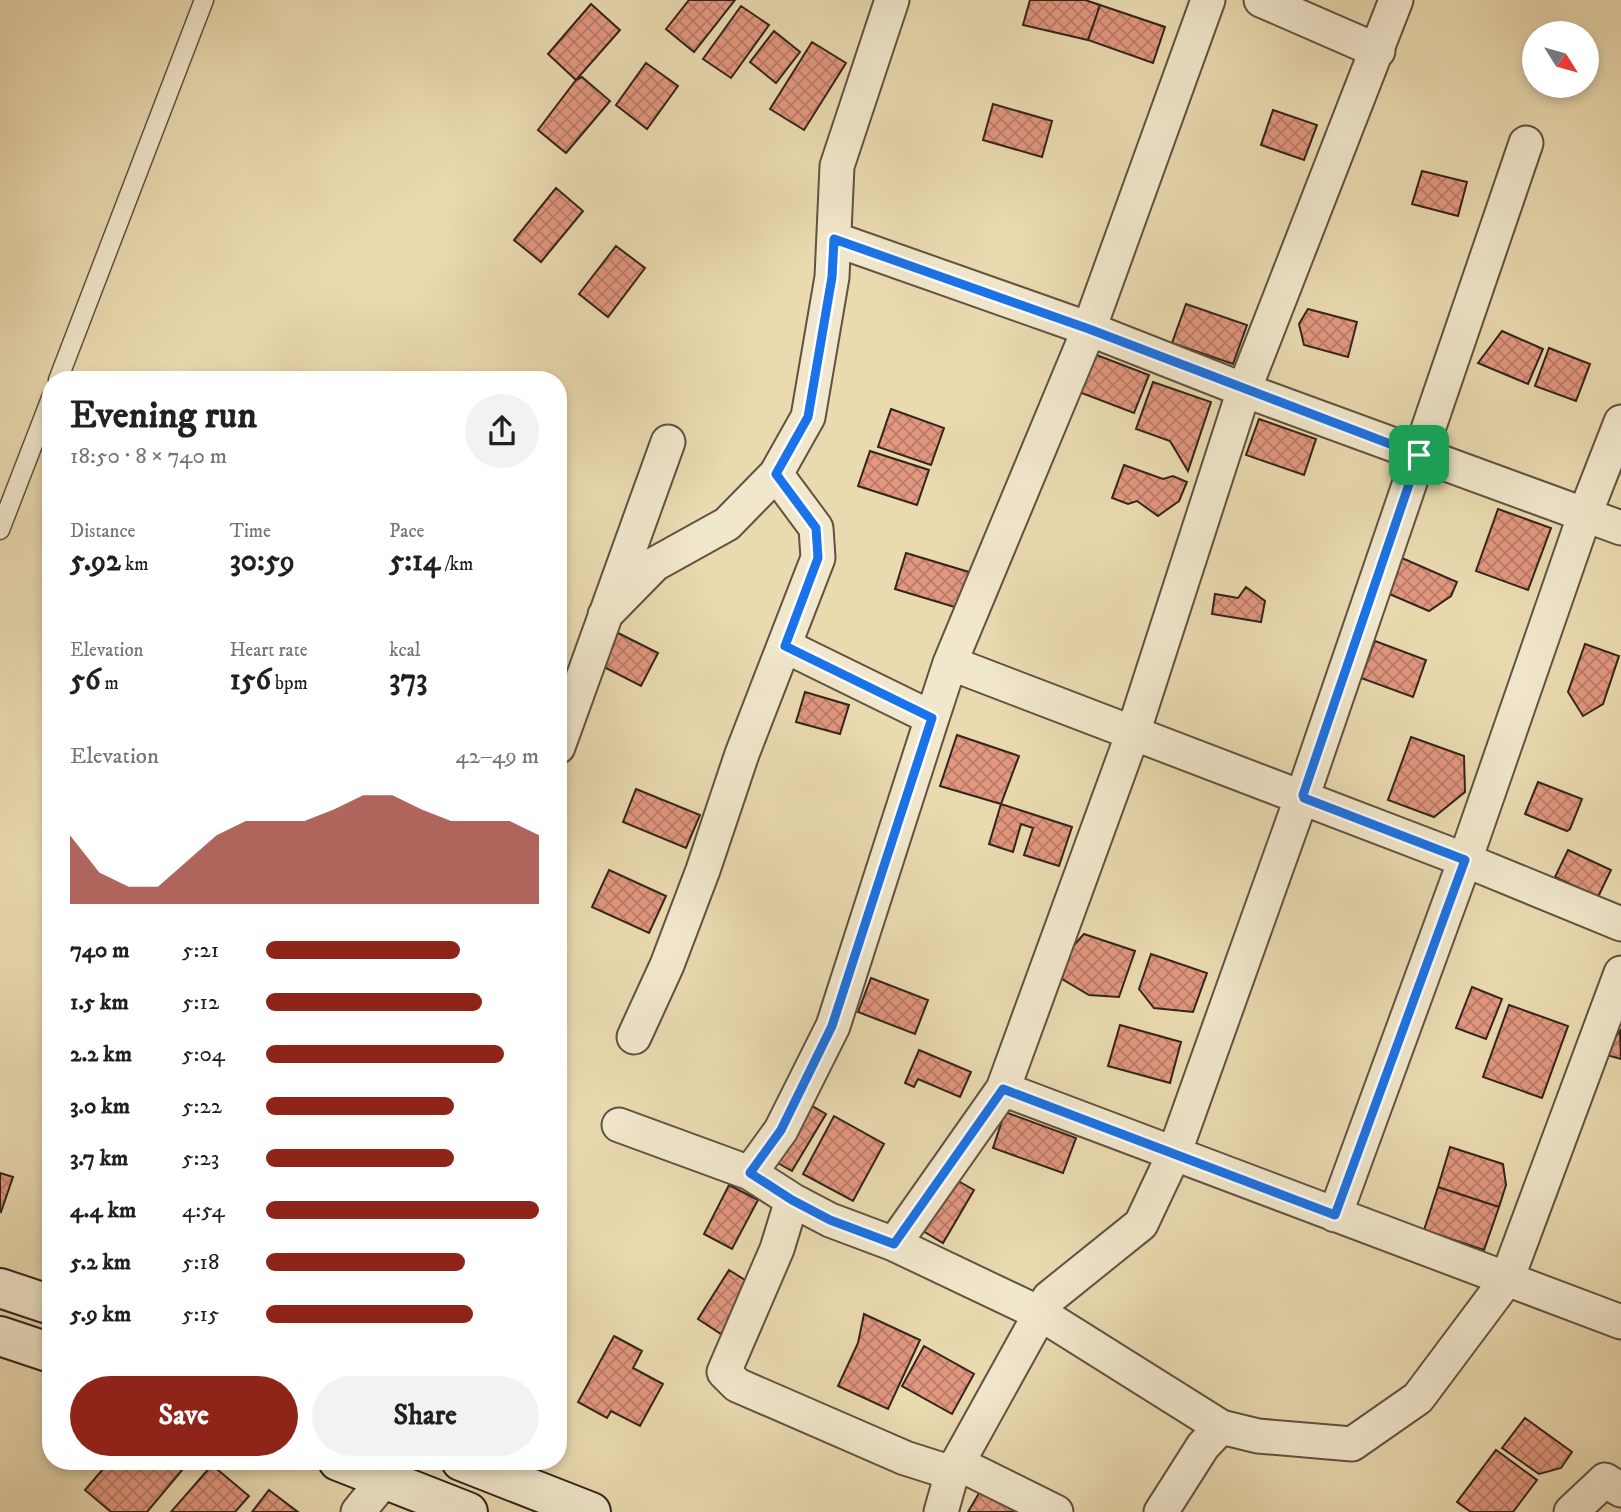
<!DOCTYPE html>
<meta charset="utf-8">
<style>
body{margin:0;font-family:"IM FELL DW Pica",serif;background:#f2f2f2;color:#202124;height:100vh;display:flex;flex-direction:column;font-size:26px;white-space:nowrap}
*{box-sizing:border-box;margin:0}
p{font-size:23px;color:#757577}
.icon{flex:none;width:38px;height:38px;fill:none;stroke:currentColor;stroke-width:2;stroke-linecap:round;stroke-linejoin:round}
.map{position:relative;flex:1;overflow:hidden}
.panel{position:absolute;left:42px;top:371px;width:525px;height:1099px;display:flex;flex-direction:column;background:#fff;border-radius:28px;box-shadow:0 4px 10px #0003}
.panel>*{flex:none}
.needle{width:46px;rotate:127deg}
.tools{position:absolute;left:1522px;top:21px;display:grid;gap:14px}
.tools a{display:grid;place-items:center;width:77px;height:77px;border-radius:50%;background:#fff;box-shadow:0 4px 10px #0003;font-size:35px}
.pin{position:absolute;display:grid;place-items:center;width:60px;height:60px;color:#fff;margin:-30px;border-radius:14px;box-shadow:0 4px 10px #0006}
.round{display:grid;place-items:center;flex:none;width:74px;height:74px;border-radius:37px;background:#f2f2f2}
.summary{display:flex;align-items:center;justify-content:space-between;height:119px;padding:0 28px}
h1{font-size:38px;font-weight:700;line-height:52px}
.stats{display:grid;grid-template-columns:repeat(3,1fr);gap:10px;height:119px;padding:7px 28px}
.stats div{display:grid;align-content:center}
.stats b{font-size:30px;font-weight:700}
.stats small{font-size:19px;font-weight:400}
.stats p{font-size:19px}
.chart{height:196px;padding:14px 28px}
.chart p{display:flex;justify-content:space-between}
.chart svg{width:100%;height:126px;margin-top:7px;fill:#8f2418;opacity:.7}
.cta{display:flex;gap:14px;margin-top:auto;padding:14px 28px}
.cta a{flex:1;height:80px;border-radius:42px;background:#8f2418;color:#fff;font-size:28px;font-weight:700;line-height:80px;text-align:center}
.cta a+a{background:#f2f2f2;color:#202124}
ul{padding:0 28px;list-style:none;font-size:23px}
li{display:grid;grid-template-columns:112px 84px 1fr;align-items:center;height:52px}
li i{height:18px;border-radius:9px;background:#8f2418}
.map>svg:first-child{display:block}
.building{fill:url(#building-cross-hatch);stroke:#33241c;stroke-width:2}
.lines{fill:none;stroke-linecap:round;stroke-linejoin:round}
.service-casing{stroke:#615241;stroke-width:21}
.minor-casing{stroke:#615241;stroke-width:37}
.secondary-casing{stroke:#33241c;stroke-width:42}
.service{stroke:#f1e7cc;stroke-width:18}
.minor{stroke:#f1e7cc;stroke-width:33}
.secondary{stroke:#f1e7cc;stroke-width:38}
.route-casing{stroke:#fff;stroke-width:14}
.route{stroke:#1a73e8;stroke-width:9}
</style>
<div class="map">
<svg width="1621" height="1512" viewBox="0 0 1621 1512">
<defs>
<pattern id="building-cross-hatch" width="8" height="8" patternUnits="userSpaceOnUse" patternTransform="scale(1.75)"><rect width="8" height="8" fill="#e2977f"/><path d="M0 0l8 8M0 8l8-8" fill="none" stroke="#b87b67"/></pattern>
</defs>
<rect width="100%" height="100%" fill="#eadab0"/>
<filter id="stains"><feTurbulence type="fractalNoise" baseFrequency=".00286" numOctaves="4"/><feColorMatrix values="0 0 0 0 .2 0 0 0 0 .09 0 0 0 0 .02 0 0 0 .5 -.17"/></filter>
<radialGradient id="worn" r=".72"><stop offset=".6" stop-color="#630" stop-opacity="0"/><stop offset="1" stop-color="#630" stop-opacity=".3"/></radialGradient>
<!-- building -->
<path class="building" d="M 689,0 L 735,0 L 694,52 L 666,29 Z
M 1030,0 L 1085,0 L 1100,5 L 1088,40 L 1023,25 Z
M 591,4 L 620,30 L 576,80 L 548,54 Z
M 1100,5 L 1165,27 L 1153,63 L 1088,40 Z
M 741,6 L 769,25 L 731,78 L 703,59 Z
M 774,31 L 800,52 L 776,83 L 750,62 Z
M 812,42 L 846,63 L 804,130 L 770,109 Z
M 646,63 L 678,86 L 647,129 L 616,105 Z
M 582,77 L 610,101 L 566,153 L 538,130 L 576,80 Z
M 993,104 L 1052,121 L 1042,157 L 983,140 Z
M 1273,110 L 1317,125 L 1304,160 L 1261,145 Z
M 1422,171 L 1467,182 L 1458,216 L 1412,204 Z
M 556,188 L 583,211 L 541,262 L 514,240 Z
M 616,246 L 645,268 L 608,317 L 579,294 Z
M 1186,304 L 1247,325 L 1233,364 L 1172,343 Z
M 1308,309 L 1357,322 L 1348,357 L 1304,345 L 1299,324 Z
M 1502,331 L 1543,349 L 1528,384 L 1478,363 Z
M 1549,348 L 1590,364 L 1576,401 L 1535,386 Z
M 1094,354 L 1149,375 L 1134,413 L 1079,392 Z
M 1153,382 L 1211,402 L 1188,471 L 1170,441 L 1136,429 Z
M 891,409 L 944,428 L 931,465 L 878,447 Z
M 1259,419 L 1316,439 L 1304,475 L 1246,455 Z
M 870,451 L 929,470 L 917,505 L 858,486 Z
M 1124,465 L 1163,479 L 1173,476 L 1187,482 L 1179,501 L 1158,516 L 1137,501 L 1128,504 L 1112,498 Z
M 1498,509 L 1551,528 L 1528,590 L 1476,571 Z
M 906,553 L 969,572 L 958,608 L 895,589 Z
M 1395,555 L 1457,582 L 1451,596 L 1429,611 L 1380,590 Z
M 1246,587 L 1265,601 L 1261,622 L 1212,614 L 1215,594 L 1238,598 Z
M 618,633 L 658,653 L 641,686 L 602,666 Z
M 1375,641 L 1426,660 L 1413,697 L 1361,678 Z
M 1585,644 L 1619,656 L 1603,704 L 1583,716 L 1568,692 Z
M 805,692 L 849,705 L 840,734 L 796,722 Z
M 957,735 L 1019,756 L 1001,804 L 940,786 Z
M 1411,737 L 1464,756 L 1465,792 L 1434,817 L 1388,800 Z
M 1538,782 L 1582,799 L 1570,829 L 1567,831 L 1525,814 Z
M 636,789 L 700,815 L 686,848 L 623,822 Z
M 1001,804 L 1072,827 L 1059,866 L 1024,855 L 1033,828 L 1021,824 L 1013,852 L 989,844 Z
M 1568,850 L 1611,870 L 1598,897 L 1555,877 Z
M 609,870 L 666,896 L 649,933 L 592,907 Z
M 1084,934 L 1135,951 L 1119,997 L 1089,995 L 1062,979 L 1066,954 Z
M 1151,954 L 1207,973 L 1193,1012 L 1154,1008 L 1139,989 Z
M 871,978 L 928,1000 L 915,1034 L 858,1012 Z
M 1472,987 L 1502,999 L 1486,1039 L 1456,1028 Z
M 1509,1005 L 1568,1026 L 1542,1098 L 1483,1077 Z
M 1120,1025 L 1181,1042 L 1170,1083 L 1108,1066 Z
M 1620,1031 L 1621,1059 L 1603,1054 Z
M 919,1050 L 971,1072 L 960,1097 L 918,1079 L 914,1087 L 905,1083 Z
M 809,1104 L 826,1114 L 792,1171 L 774,1161 Z
M 1005,1112 L 1076,1138 L 1063,1173 L 993,1148 Z
M 834,1116 L 884,1144 L 853,1201 L 803,1174 Z
M 1450,1147 L 1503,1164 L 1506,1185 L 1499,1207 L 1438,1187 Z
M 0,1173 L 13,1177 L 1,1212 L 0,1211 Z
M 953,1178 L 974,1190 L 943,1243 L 923,1231 Z
M 729,1185 L 758,1200 L 732,1249 L 704,1234 Z
M 1438,1187 L 1499,1207 L 1484,1250 L 1424,1230 Z
M 729,1270 L 753,1285 L 721,1334 L 698,1319 Z
M 864,1314 L 920,1340 L 888,1409 L 838,1386 L 858,1343 Z
M 614,1336 L 642,1351 L 633,1368 L 663,1384 L 640,1426 L 611,1411 L 607,1418 L 578,1402 Z
M 924,1346 L 974,1374 L 952,1414 L 902,1386 Z
M 1525,1418 L 1572,1452 L 1561,1468 L 1539,1474 L 1502,1448 Z
M 1496,1450 L 1537,1480 L 1513,1512 L 1471,1512 L 1457,1502 Z
M 110,1461 L 186,1461 L 188,1463 L 147,1512 L 111,1512 L 85,1490 Z
M 212,1465 L 249,1496 L 235,1512 L 171,1512 Z
M 982,1488 L 1023,1512 L 968,1512 Z
M 269,1490 L 298,1512 L 252,1512 Z"/>
<g class="lines">
<defs>
<path id="service" d="M 58,380 L 204,0
M 0,530 L 51,398"/>
<path id="minor" d="M 1261,0 L 1378,51
M 834,239 L 1089,329 L 1244,390 L 1621,528
M 605,615 L 655,564 L 727,524 L 776,474 L 808,417 L 832,277 L 837,166 L 892,0
M 785,646 L 932,718 L 950,663 L 1465,860 L 1621,924
M 950,663 L 1089,329 L 1208,0
M 558,747 L 668,442
M 634,1037 L 667,965 L 703,870 L 742,754 L 818,558 L 816,528 L 776,474
M 1003,1089 L 1621,1322
M 619,1125 L 750,1173 L 792,1200 L 830,1220 L 894,1244 L 1041,1314 L 1221,1427
M 750,1173 L 781,1130 L 833,1026 L 932,718
M 792,1200 L 777,1249 L 724,1372 L 737,1385 L 905,1458 L 952,1473
M 1335,1215 L 1465,860 L 1585,514 L 1621,422
M 894,1244 L 1003,1089 L 1133,733 L 1244,390 L 1396,0
M 957,1463 L 1056,1512
M 358,1512 L 384,1480
M 941,1512 L 952,1473 L 1049,1298 L 1141,1224 L 1174,1154 L 1296,813 L 1304,798 L 1303,795 L 1526,143
M 1161,1512 L 1203,1446 L 1221,1427 L 1258,1436 L 1352,1444 L 1418,1398 L 1507,1279 L 1621,973
M 1571,1512 L 1605,1480 L 1621,1490"/>
<path id="secondary" d="M 0,1288 L 51,1305
M 0,1336 L 51,1353
M 338,1461 L 468,1512
M 461,1461 L 591,1512"/>
</defs>
<!-- service casing -->
<use href="#service" class="service-casing"/>
<!-- minor casing -->
<use href="#minor" class="minor-casing"/>
<!-- secondary casing -->
<use href="#secondary" class="secondary-casing"/>
<!-- service -->
<use href="#service" class="service"/>
<!-- minor -->
<use href="#minor" class="minor"/>
<!-- secondary -->
<use href="#secondary" class="secondary"/>
</g>
<g class="lines">
<defs>
<path id="route" d="M 834,239 L 1089,329 L 1419,455 L 1303,795 L 1304,798 L 1465,860 L 1335,1215 L 1003,1089 L 894,1244 L 830,1220 L 792,1200 L 750,1173 L 781,1130 L 832,1026 L 932,718 L 785,646 L 818,558 L 816,528 L 776,474 L 808,417 L 832,277 Z"/>
</defs>
<!-- route casing -->
<use href="#route" class="route-casing"/>
<!-- route -->
<use href="#route" class="route"/>
</g>
<rect width="100%" height="100%" filter="url(#stains)"/>
<rect width="100%" height="100%" fill="url(#worn)"/>
</svg>
<div class="tools">
<a><svg class="needle" viewBox="-14 -14 28 28"><path d="M0-13l5 13h-10z" fill="#e53935"/><path d="M0 13l5-13h-10z" fill="#757577"/></svg></a>
</div>
<div class="pin" style="left:1419px;top:455px;background:#1e9e55"><svg class="icon" aria-label="arrive" viewBox="0 0 24 24"><path d="M6 21V4h12l-3 4 3 4H6"/></svg></div>
<section class="panel">
<div class="summary"><div><h1>Evening run</h1><p>18:50 · 8 × 740 m</p></div><a class="round"><svg class="icon" aria-label="share" viewBox="0 0 24 24"><path d="M12 15V3M7 8l5-5 5 5M5 13v7h14v-7"/></svg></a></div>
<div class="stats">
<div><p>Distance</p><b>5.92<small> km</small></b></div>
<div><p>Time</p><b>30:59</b></div>
<div><p>Pace</p><b>5:14<small> /km</small></b></div>
</div>
<div class="stats">
<div><p>Elevation</p><b>56<small> m</small></b></div>
<div><p>Heart rate</p><b>156<small> bpm</small></b></div>
<div><p>kcal</p><b>373</b></div>
</div>
<div class="chart"><p><span>Elevation</span>42–49 m</p>
<svg viewBox="0 0 160 44" preserveAspectRatio="none"><path d="M0 44V20L10 33L20 38L30 38L40 29L50 20L60 15L70 15L80 15L90 11L100 6L110 6L120 11L130 15L140 15L150 15L160 20V44z"/></svg>
</div>
<ul>
<li><b>740 m</b>5:21<i style="width:71%"></i></li>
<li><b>1.5 km</b>5:12<i style="width:79%"></i></li>
<li><b>2.2 km</b>5:04<i style="width:87%"></i></li>
<li><b>3.0 km</b>5:22<i style="width:69%"></i></li>
<li><b>3.7 km</b>5:23<i style="width:69%"></i></li>
<li><b>4.4 km</b>4:54<i style="width:100%"></i></li>
<li><b>5.2 km</b>5:18<i style="width:73%"></i></li>
<li><b>5.9 km</b>5:15<i style="width:76%"></i></li>
</ul>
<div class="cta"><a>Save</a><a>Share</a></div>
</section>
</div>
